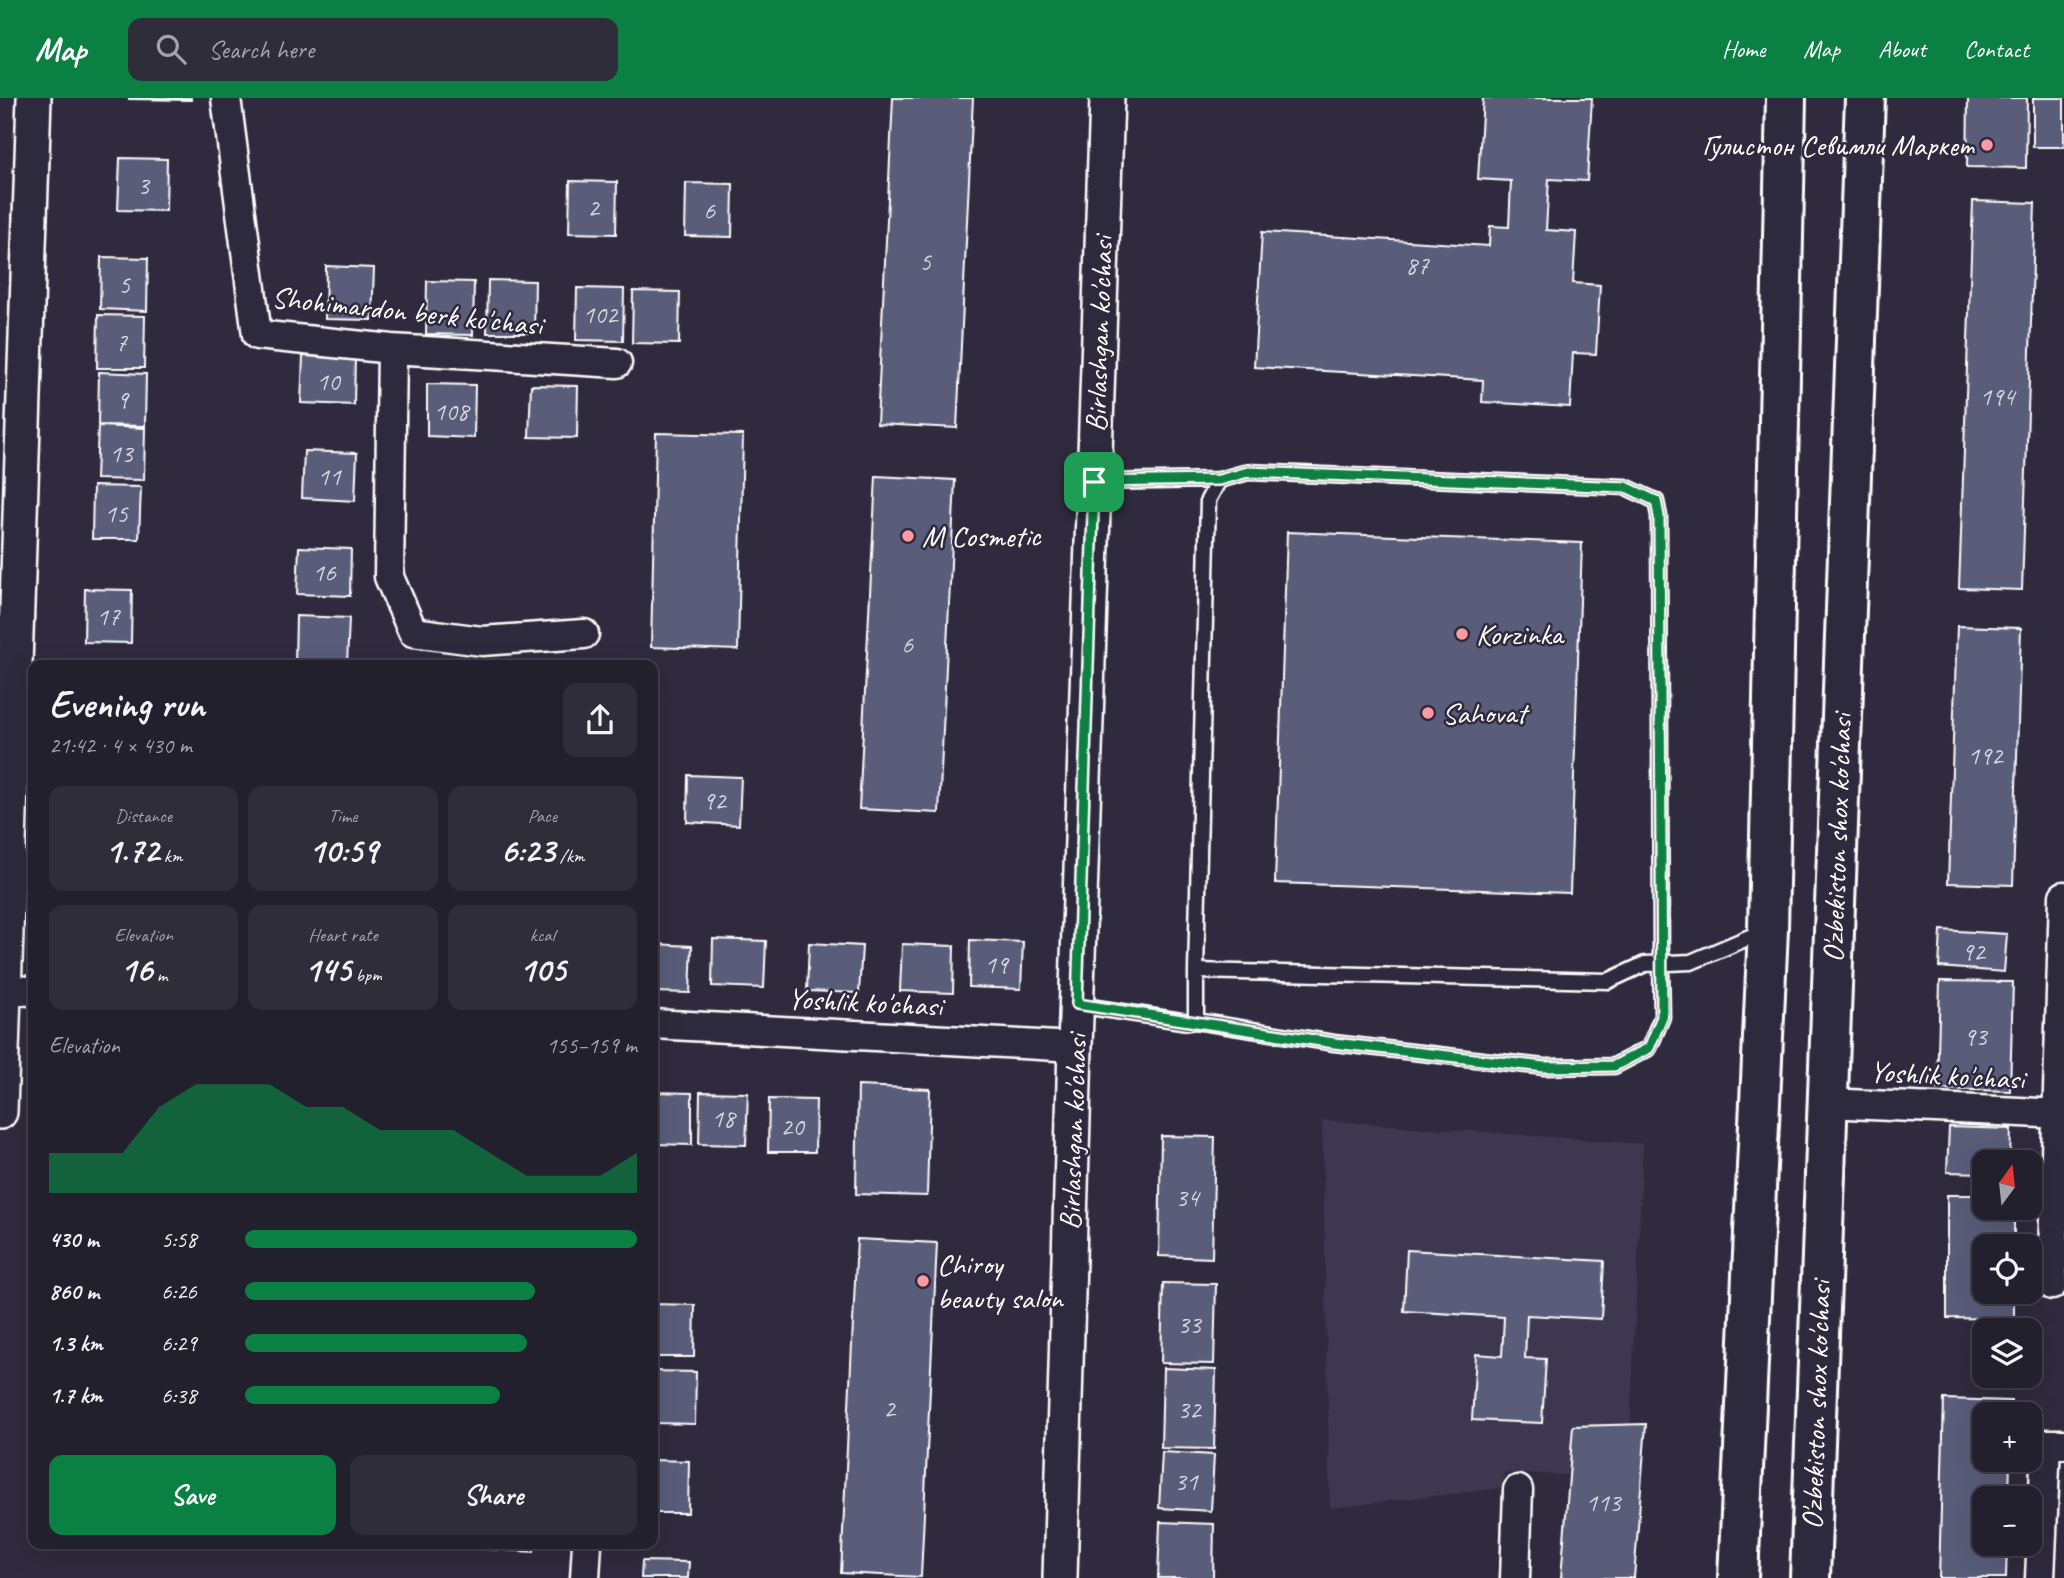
<!DOCTYPE html>
<meta charset="utf-8">
<style>
body{margin:0;font-family:Caveat,sans-serif;background:#2f2d3a;color:#f1f3f6;height:100vh;display:flex;flex-direction:column;font-size:26px;white-space:nowrap}
*{box-sizing:border-box;margin:0}
p{font-size:23px;color:#a3a3aa}
.icon{flex:none;width:38px;height:38px;fill:none;stroke:currentColor;stroke-width:2;stroke-linecap:round;stroke-linejoin:round}
.map{position:relative;flex:1;overflow:hidden}
.drawer{position:absolute;left:28px;top:562px;width:630px;height:889px;display:flex;flex-direction:column;background:#23202e;border-radius:14px;box-shadow:0 7px 28px #0002,0 0 0 2px #403e4a}
.drawer>*{flex:none}
.needle{width:46px;rotate:15deg}
.buttons{position:absolute;left:1972px;top:1052px;display:grid;gap:14px}
.buttons a{display:grid;place-items:center;width:70px;height:70px;border-radius:14px;background:#23202e;box-shadow:0 7px 28px #0002,0 0 0 2px #403e4a;font-size:35px}
.pin{position:absolute;display:grid;place-items:center;width:60px;height:60px;color:#fff;margin:-30px;border-radius:14px;box-shadow:0 4px 10px #0006}
.round{display:grid;place-items:center;flex:none;width:74px;height:74px;border-radius:14px;background:#2f2d3a}
.overview{display:flex;align-items:center;justify-content:space-between;height:119px;padding:0 21px}
h1{font-size:38px;font-weight:700;line-height:52px}
.figures{display:grid;grid-template-columns:repeat(3,1fr);gap:10px;height:119px;padding:7px 21px}
.figures div{display:grid;align-content:center;border-radius:14px;background:#2f2d3a;text-align:center}
.figures b{font-size:35px;font-weight:700}
.figures small{font-size:19px;font-weight:400}
.figures p{font-size:19px}
.chart{height:196px;padding:14px 21px}
.chart p{display:flex;justify-content:space-between}
.chart svg{width:100%;height:126px;margin-top:7px;fill:#0b8043;opacity:.7}
.cta{display:flex;gap:14px;margin-top:auto;padding:14px 21px}
.cta a{flex:1;height:80px;border-radius:14px;background:#0b8043;color:#fff;font-size:28px;font-weight:700;line-height:80px;text-align:center}
.cta a+a{background:#2f2d3a;color:#f1f3f6}
ul{padding:0 21px;list-style:none;font-size:23px}
li{display:grid;grid-template-columns:112px 84px 1fr;align-items:center;height:52px}
li i{height:18px;border-radius:9px;background:#0b8043}
header{display:flex;align-items:center;gap:42px;box-sizing:border-box;height:98px;padding:0 35px;background:#0b8043;color:#fff}
header strong{font-size:33px}
nav{display:flex;gap:38px;margin-inline-start:auto;font-size:24px}
.search{width:490px;height:63px;background:#2f2d3a;display:flex;align-items:center;gap:18px;box-sizing:border-box;padding:0 24px;border-radius:14px;color:#a3a3aa;font-size:26px}
.map>svg:first-child{display:block}
.built{fill:#3c394f}
.building{fill:#5a5d7a;stroke:#fff;stroke-width:2}
.lines{fill:none;stroke-linecap:round;stroke-linejoin:round}
.service-casing{stroke:#fff;stroke-width:19}
.minor-casing{stroke:#fff;stroke-width:33}
.tertiary-casing{stroke:#fff;stroke-width:38}
.primary-casing{stroke:#fff;stroke-width:44}
.service{stroke:#2f2a3d;stroke-width:14}
.minor{stroke:#2f2a3d;stroke-width:28}
.tertiary{stroke:#2f2a3d;stroke-width:33}
.primary{stroke:#2f2a3d;stroke-width:38}
.route-casing{stroke:#fff;stroke-width:14}
.route{stroke:#0b8043;stroke-width:9}
.poi-dot{fill:#ff9aa2;stroke:#2f2a3d;stroke-width:2.5}
.labels{text-anchor:middle;dominant-baseline:central;stroke-width:5;stroke-linejoin:round;paint-order:stroke}
.number-label{font-size:26px;fill:#d6d6de}
.poi-label{font-size:30px;fill:#fff;stroke:#2f2a3d;text-anchor:start}
.street-label{font-size:30px;fill:#fff;stroke:#2f2a3d}
</style>
<header>
<strong>Map</strong>
<div class="search"><svg class="icon" aria-label="search" viewBox="0 0 24 24"><circle cx="10" cy="10" r="6"/><path d="M15 15l6 6"/></svg>Search here</div>
<nav><a>Home</a><a>Map</a><a>About</a><a>Contact</a></nav>
</header>
<div class="map">
<svg width="2064" height="1480" viewBox="0 0 2064 1480">
<rect width="100%" height="100%" fill="#2f2a3d"/>
<filter id="ink" filterUnits="userSpaceOnUse"><feTurbulence type="fractalNoise" baseFrequency=".0143" numOctaves="2"/><feDisplacementMap in="SourceGraphic" scale="14" xChannelSelector="R" yChannelSelector="G"/><feConvolveMatrix kernelMatrix="1 2 1 2 8 2 1 2 1" color-interpolation-filters="sRGB"/></filter>
<g filter="url(#ink)">
<!-- built -->
<path class="built" d="M 1322,1022 L 1643,1046 L 1628,1379 L 1504,1375 L 1502,1390 L 1330,1410 Z"/>
<!-- building -->
<path class="building" d="M 129,0 L 191,0 L 191,2 L 129,1 Z
M 893,0 L 973,0 L 957,330 L 877,326 Z
M 1483,0 L 1592,0 L 1587,83 L 1549,81 L 1546,132 L 1576,134 L 1573,185 L 1600,187 L 1596,256 L 1573,255 L 1570,309 L 1482,304 L 1483,282 L 1254,269 L 1262,134 L 1489,148 L 1490,128 L 1509,129 L 1511,83 L 1478,81 Z
M 1968,0 L 2027,0 L 2026,70 L 1967,69 Z
M 2033,0 L 2064,0 L 2064,49 L 2033,49 Z
M 120,60 L 167,61 L 166,113 L 118,112 Z
M 570,83 L 617,84 L 616,136 L 569,135 Z
M 686,85 L 733,86 L 732,139 L 685,138 Z
M 1973,103 L 2035,105 L 2022,492 L 1959,490 Z
M 101,159 L 148,160 L 147,213 L 100,211 Z
M 326,168 L 374,170 L 372,222 L 325,221 Z
M 488,182 L 535,183 L 534,235 L 487,235 Z
M 427,183 L 474,184 L 473,237 L 426,236 Z
M 577,190 L 624,191 L 623,243 L 576,242 Z
M 633,193 L 680,194 L 679,246 L 632,245 Z
M 98,217 L 145,218 L 144,270 L 97,270 Z
M 303,258 L 355,260 L 354,307 L 301,305 Z
M 99,274 L 146,276 L 145,328 L 98,327 Z
M 427,286 L 475,287 L 474,340 L 427,338 Z
M 531,287 L 578,288 L 577,340 L 529,339 Z
M 98,328 L 145,330 L 144,382 L 96,381 Z
M 656,335 L 743,337 L 738,552 L 651,549 Z
M 304,353 L 357,355 L 355,403 L 302,400 Z
M 876,378 L 955,382 L 939,715 L 859,711 Z
M 93,388 L 141,389 L 139,441 L 92,441 Z
M 1287,434 L 1582,445 L 1570,795 L 1275,785 Z
M 299,449 L 351,451 L 350,498 L 297,496 Z
M 85,491 L 132,492 L 131,545 L 84,544 Z
M 296,518 L 349,520 L 347,567 L 295,565 Z
M 1957,528 L 2021,530 L 2013,787 L 1948,785 Z
M 688,677 L 741,679 L 739,727 L 687,724 Z
M 1941,832 L 2007,836 L 2004,874 L 1939,869 Z
M 713,841 L 766,843 L 764,890 L 712,888 Z
M 970,842 L 1023,844 L 1021,891 L 969,889 Z
M 809,845 L 862,848 L 859,895 L 807,893 Z
M 653,846 L 692,848 L 690,895 L 653,894 Z
M 902,846 L 954,848 L 953,895 L 900,893 Z
M 1940,883 L 2013,884 L 2010,993 L 1937,991 Z
M 858,988 L 930,991 L 927,1098 L 856,1096 Z
M 653,994 L 692,995 L 692,1047 L 653,1046 Z
M 700,994 L 748,995 L 746,1047 L 699,1046 Z
M 769,1001 L 816,1002 L 815,1054 L 768,1054 Z
M 1949,1029 L 2011,1031 L 2010,1064 L 1984,1064 L 1984,1075 L 1947,1074 Z
M 1161,1038 L 1215,1039 L 1212,1160 L 1159,1158 Z
M 1947,1097 L 1984,1097 L 1984,1110 L 2014,1110 L 2014,1148 L 1984,1148 L 1984,1194 L 2014,1194 L 2014,1221 L 1947,1220 Z
M 857,1141 L 937,1145 L 921,1479 L 841,1475 Z
M 1407,1152 L 1604,1163 L 1601,1221 L 1527,1217 L 1525,1260 L 1546,1261 L 1542,1325 L 1472,1322 L 1476,1256 L 1502,1258 L 1504,1219 L 1404,1213 Z
M 1163,1185 L 1216,1186 L 1214,1266 L 1161,1265 Z
M 653,1206 L 695,1207 L 694,1259 L 653,1259 Z
M 1163,1270 L 1216,1272 L 1214,1351 L 1161,1350 Z
M 653,1273 L 696,1274 L 695,1326 L 653,1325 Z
M 1944,1301 L 2011,1303 L 2011,1316 L 1984,1316 L 1984,1362 L 2010,1362 L 2009,1400 L 1984,1400 L 1984,1446 L 2007,1446 L 2006,1480 L 1939,1480 Z
M 1646,1326 L 1634,1480 L 1561,1480 L 1573,1328 Z
M 1162,1354 L 1214,1357 L 1211,1413 L 1159,1410 Z
M 653,1362 L 689,1363 L 688,1415 L 653,1415 Z
M 1160,1424 L 1214,1426 L 1213,1480 L 1158,1480 Z
M 487,1446 L 534,1446 L 534,1454 L 486,1451 Z
M 642,1463 L 689,1464 L 688,1480 L 641,1480 Z"/>
<g class="lines">
<defs>
<path id="service" d="M 1094,384 L 1219,382
M 1077,907 L 1188,924 L 1196,923 L 1196,873
M 1196,923 L 1334,945 L 1544,969 L 1614,968 L 1649,950 L 1662,919 L 1661,865 L 1659,418 L 1656,403 L 1626,389 L 1248,374 L 1219,382 L 1208,402 L 1196,873 L 1608,883 L 1645,866 L 1691,864 L 1764,833"/>
<path id="minor" d="M 226,0 L 257,237 L 392,251 L 617,265
M 392,251 L 389,479 L 413,534 L 482,543 L 584,536
M 3,892 L 33,893
M 653,926 L 1075,949
M 1827,1005 L 2064,1016
M 2052,1187 L 2064,798
M 585,1480 L 587,1446
M 1515,1480 L 1518,1392
M 2040,1480 L 2046,1346 L 2064,1346"/>
<path id="tertiary" d="M 0,1014 L 34,0
M 1060,1480 L 1075,949 L 1107,0"/>
<path id="primary" d="M 1738,1480 L 1768,831 L 1786,0
M 1810,1480 L 1865,0"/>
</defs>
<!-- service casing -->
<use href="#service" class="service-casing"/>
<!-- minor casing -->
<use href="#minor" class="minor-casing"/>
<!-- tertiary casing -->
<use href="#tertiary" class="tertiary-casing"/>
<!-- primary casing -->
<use href="#primary" class="primary-casing"/>
<!-- service -->
<use href="#service" class="service"/>
<!-- minor -->
<use href="#minor" class="minor"/>
<!-- tertiary -->
<use href="#tertiary" class="tertiary"/>
<!-- primary -->
<use href="#primary" class="primary"/>
</g>
</g>
<g class="lines" filter="url(#ink)">
<defs>
<path id="route" d="M 1248,374 L 1626,389 L 1656,403 L 1659,418 L 1662,919 L 1649,950 L 1614,968 L 1544,969 L 1334,945 L 1077,906 L 1094,384 L 1219,382 Z"/>
</defs>
<!-- route casing -->
<use href="#route" class="route-casing"/>
<!-- route -->
<use href="#route" class="route"/>
</g>
<!-- markers -->
<g class="poi-dot">
<circle cx="1987" cy="47" r="7"/>
<circle cx="908" cy="438" r="7"/>
<circle cx="1462" cy="536" r="7"/>
<circle cx="1428" cy="615" r="7"/>
<circle cx="923" cy="1183" r="7"/>
</g>
<g class="labels">
<!-- number labels -->
<g class="number-label">
<text x="143" y="87">3</text>
<text x="593" y="109">2</text>
<text x="709" y="112">6</text>
<text x="925" y="163">5</text>
<text x="1417" y="167">87</text>
<text x="124" y="186">5</text>
<text x="600" y="216">102</text>
<text x="121" y="244">7</text>
<text x="328" y="283">10</text>
<text x="1997" y="298">194</text>
<text x="122" y="301">9</text>
<text x="451" y="313">108</text>
<text x="121" y="355">13</text>
<text x="329" y="378">11</text>
<text x="116" y="415">15</text>
<text x="324" y="474">16</text>
<text x="108" y="518">17</text>
<text x="907" y="546">6</text>
<text x="1985" y="657">192</text>
<text x="714" y="702">92</text>
<text x="1973" y="853">92</text>
<text x="996" y="866">19</text>
<text x="1975" y="938">93</text>
<text x="723" y="1020">18</text>
<text x="792" y="1028">20</text>
<text x="1187" y="1099">34</text>
<text x="1189" y="1226">33</text>
<text x="889" y="1310">2</text>
<text x="1189" y="1311">32</text>
<text x="1186" y="1383">31</text>
<text x="1603" y="1404">113</text>
</g>
<!-- poi labels -->
<g class="poi-label">
<text x="1973" y="47" text-anchor="end">Гулистон Севимли Маркет</text>
<text x="922" y="438">M Cosmetic</text>
<text x="1476" y="536">Korzinka</text>
<text x="1442" y="615">Sahovat</text>
<text x="937" y="1166">Chiroy<tspan x="937" dy="34">beauty salon</tspan></text>
</g>
<!-- street labels -->
<g class="street-label">
<text transform="translate(407 213) rotate(6)">Shohimardon berk ko'chasi</text>
<text transform="translate(1099 236) rotate(-88)">Birlashgan ko'chasi</text>
<text transform="translate(1837 740) rotate(-88)">O'zbekiston shox ko'chasi</text>
<text transform="translate(865 904) rotate(3)">Yoshlik ko'chasi</text>
<text transform="translate(1947 977) rotate(3)">Yoshlik ko'chasi</text>
<text transform="translate(1073 1034) rotate(-88)">Birlashgan ko'chasi</text>
<text transform="translate(1816 1307) rotate(-88)">O'zbekiston shox ko'chasi</text>
</g>
</g>
</svg>
<div class="buttons">
<a><svg class="needle" viewBox="-14 -14 28 28"><path d="M0-13l5 13h-10z" fill="#e53935"/><path d="M0 13l5-13h-10z" fill="#a3a3aa"/></svg></a>
<a><svg class="icon" aria-label="locate" viewBox="0 0 24 24"><circle cx="12" cy="12" r="6"/><path d="M12 2v4M12 18v4M2 12h4M18 12h4"/></svg></a>
<a><svg class="icon" aria-label="layers" viewBox="0 0 24 24"><path d="M12 4l9 5-9 5-9-5zM3 14l9 5 9-5"/></svg></a>
<a>+</a>
<a>−</a>
</div>
<div class="pin" style="left:1094px;top:384px;background:#1e9e55"><svg class="icon" aria-label="arrive" viewBox="0 0 24 24"><path d="M6 21V4h12l-3 4 3 4H6"/></svg></div>
<section class="drawer">
<div class="overview"><div><h1>Evening run</h1><p>21:42 · 4 × 430 m</p></div><a class="round"><svg class="icon" aria-label="share" viewBox="0 0 24 24"><path d="M12 15V3M7 8l5-5 5 5M5 13v7h14v-7"/></svg></a></div>
<div class="figures">
<div><p>Distance</p><b>1.72<small> km</small></b></div>
<div><p>Time</p><b>10:59</b></div>
<div><p>Pace</p><b>6:23<small> /km</small></b></div>
</div>
<div class="figures">
<div><p>Elevation</p><b>16<small> m</small></b></div>
<div><p>Heart rate</p><b>145<small> bpm</small></b></div>
<div><p>kcal</p><b>105</b></div>
</div>
<div class="chart"><p><span>Elevation</span>155–159 m</p>
<svg viewBox="0 0 160 44" preserveAspectRatio="none"><path d="M0 44V30L10 30L20 30L30 14L40 6L50 6L60 6L70 14L80 14L90 22L100 22L110 22L120 30L130 38L140 38L150 38L160 30V44z"/></svg>
</div>
<ul>
<li><b>430 m</b>5:58<i style="width:100%"></i></li>
<li><b>860 m</b>6:26<i style="width:74%"></i></li>
<li><b>1.3 km</b>6:29<i style="width:72%"></i></li>
<li><b>1.7 km</b>6:38<i style="width:65%"></i></li>
</ul>
<div class="cta"><a>Save</a><a>Share</a></div>
</section>
</div>
